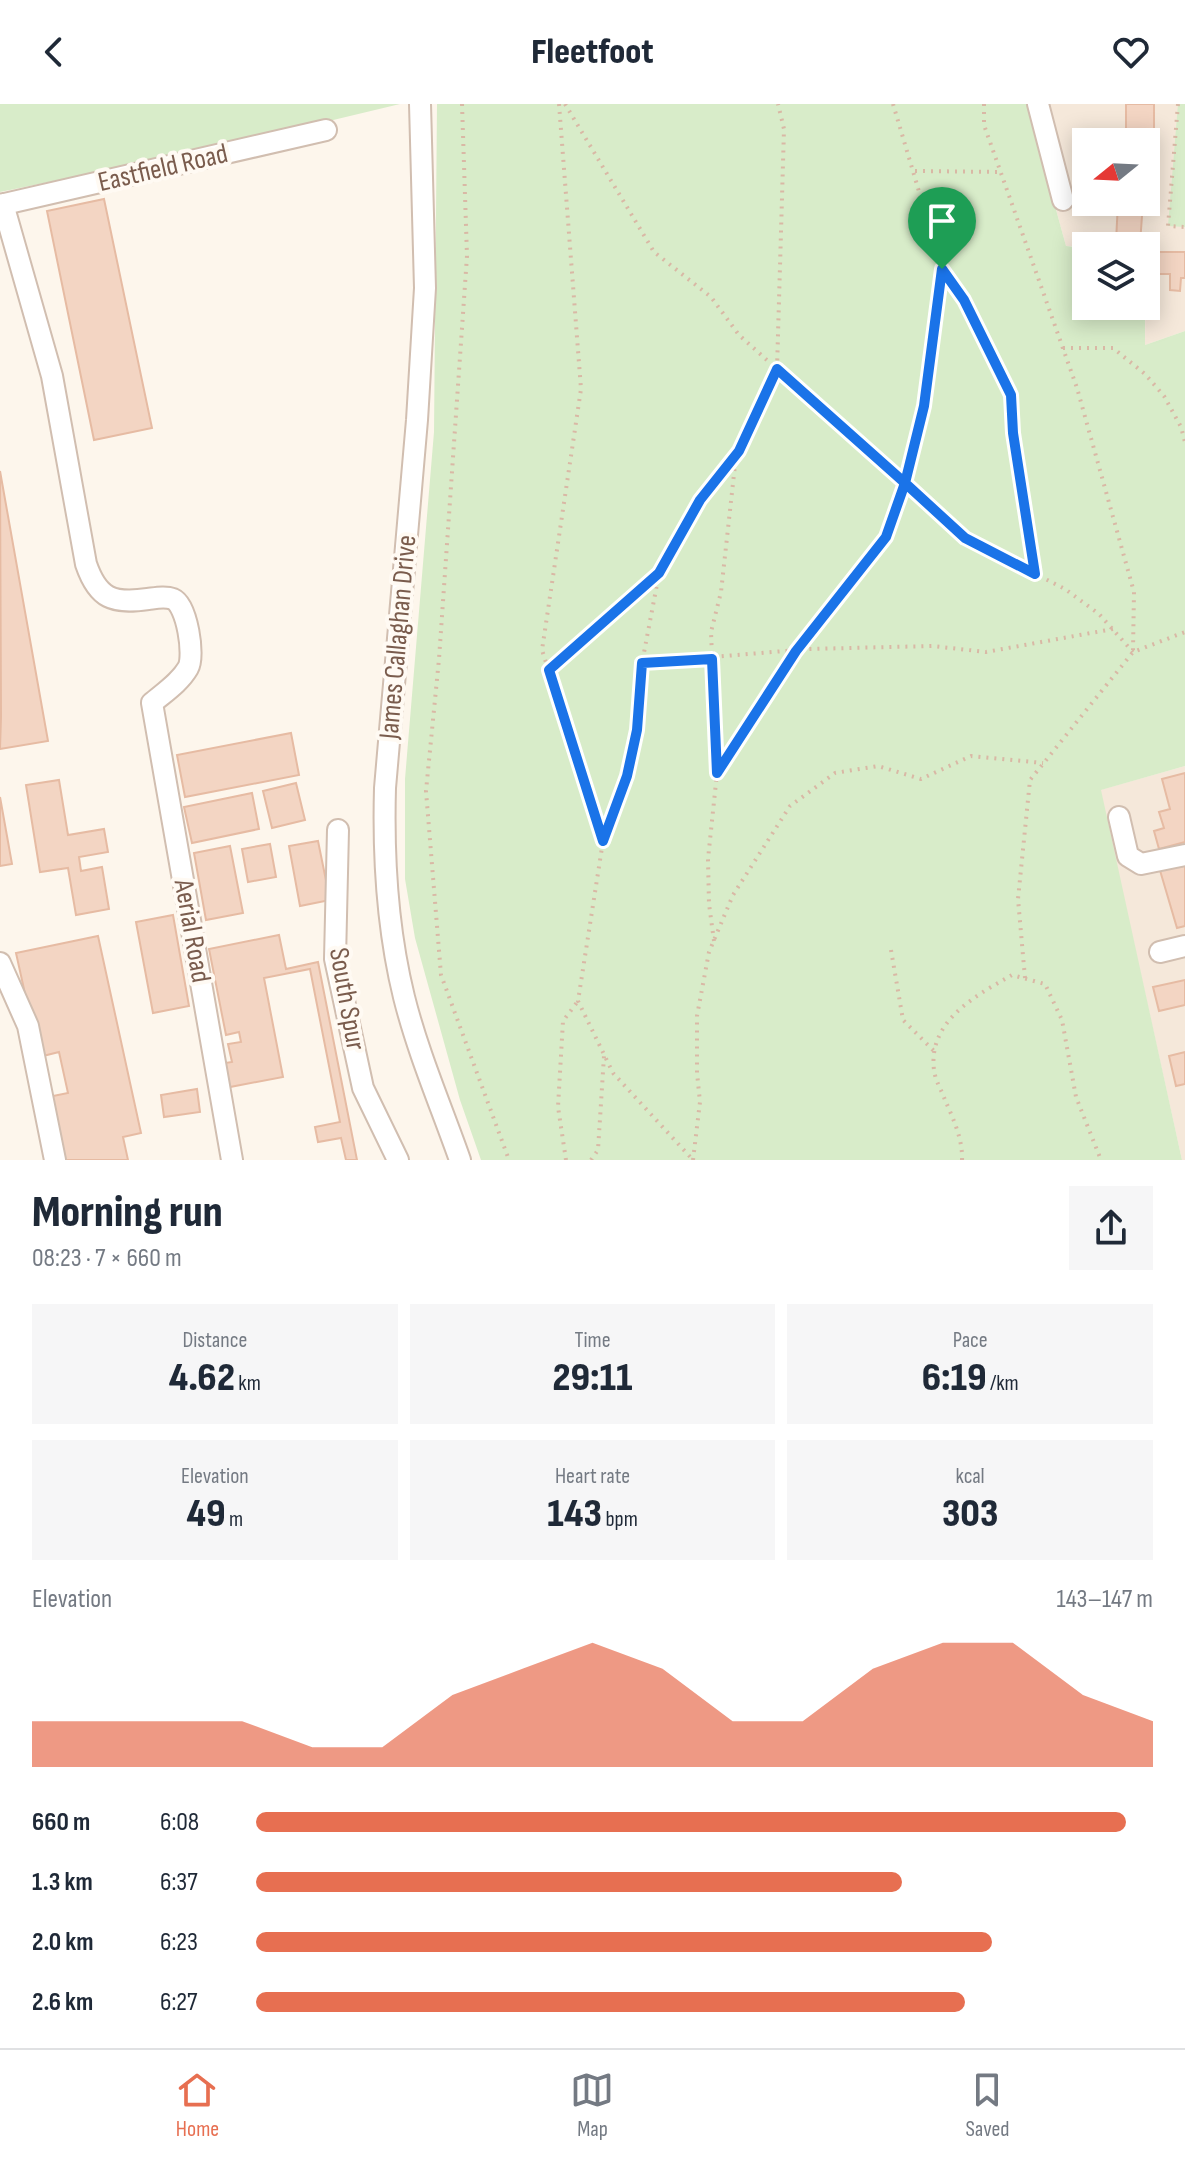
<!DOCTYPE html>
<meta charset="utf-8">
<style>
body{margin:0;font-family:"Sofia Sans Condensed",sans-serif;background:#f6f6f7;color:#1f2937;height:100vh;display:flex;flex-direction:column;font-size:30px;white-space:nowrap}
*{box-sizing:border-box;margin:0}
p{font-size:26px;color:#747a83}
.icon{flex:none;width:44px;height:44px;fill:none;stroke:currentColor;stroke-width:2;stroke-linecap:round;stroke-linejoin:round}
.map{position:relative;height:1056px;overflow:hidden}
.sheet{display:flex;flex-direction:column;background:#fff;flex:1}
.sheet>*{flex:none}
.needle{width:52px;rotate:252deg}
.controls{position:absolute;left:1072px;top:24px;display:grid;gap:16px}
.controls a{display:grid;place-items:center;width:88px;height:88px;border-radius:0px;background:#fff;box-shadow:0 4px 20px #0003;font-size:40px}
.pin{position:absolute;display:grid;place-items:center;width:68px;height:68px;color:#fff;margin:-82px -34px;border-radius:50% 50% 50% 0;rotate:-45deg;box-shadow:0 0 8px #0007}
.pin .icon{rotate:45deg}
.round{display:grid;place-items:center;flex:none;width:84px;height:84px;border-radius:0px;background:#f6f6f7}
.summary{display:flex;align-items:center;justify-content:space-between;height:136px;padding:0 32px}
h1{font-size:44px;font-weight:800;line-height:60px}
.stats{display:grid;grid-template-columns:repeat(3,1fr);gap:12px;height:136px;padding:8px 32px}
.stats div{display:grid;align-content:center;border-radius:0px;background:#f6f6f7;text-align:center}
.stats b{font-size:40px;font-weight:800}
.stats small{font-size:22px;font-weight:400}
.stats p{font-size:22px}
.chart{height:224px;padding:16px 32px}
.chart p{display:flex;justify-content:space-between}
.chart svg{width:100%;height:144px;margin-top:8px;fill:#e76f51;opacity:.7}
ul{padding:0 32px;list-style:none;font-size:26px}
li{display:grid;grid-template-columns:128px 96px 1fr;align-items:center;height:60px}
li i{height:20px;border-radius:10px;background:#e76f51}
header{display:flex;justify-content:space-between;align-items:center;height:104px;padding:0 32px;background:#fff;font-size:36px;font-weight:800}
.menu{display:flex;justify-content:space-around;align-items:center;height:112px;border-top:2px solid #e0e1e3;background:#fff;font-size:22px;color:#747a83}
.menu a{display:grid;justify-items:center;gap:4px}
.menu .active{color:#e76f51}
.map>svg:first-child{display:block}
.residential{fill:#f5e8da;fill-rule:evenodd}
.green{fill:#d8ecc9}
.building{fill:#f3d5c3;stroke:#e6bba3;stroke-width:2}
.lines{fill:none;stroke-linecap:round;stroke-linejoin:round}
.minor-casing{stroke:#d1beb0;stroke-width:24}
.path{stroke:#d9b8a5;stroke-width:4;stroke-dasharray:2 6;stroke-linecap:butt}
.minor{stroke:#fff;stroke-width:20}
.route-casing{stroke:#fff;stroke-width:16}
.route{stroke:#1a73e8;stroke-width:10}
.labels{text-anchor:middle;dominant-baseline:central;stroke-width:8;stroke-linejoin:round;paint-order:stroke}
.street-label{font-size:28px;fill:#7a5c4d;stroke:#fffaf3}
</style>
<header><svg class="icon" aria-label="back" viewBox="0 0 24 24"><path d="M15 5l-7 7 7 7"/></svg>Fleetfoot<svg class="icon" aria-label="heart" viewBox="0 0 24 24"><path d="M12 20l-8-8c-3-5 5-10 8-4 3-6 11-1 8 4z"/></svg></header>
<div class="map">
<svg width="1185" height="1056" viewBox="0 0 1185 1056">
<rect width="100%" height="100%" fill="#fdf6ec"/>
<!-- residential -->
<path class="residential" d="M 1027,0 L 1185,0 L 1185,227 L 1145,241 L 1146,142 L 1066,142 ZM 1086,38 L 1146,38 L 1146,98 L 1086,98 Z
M 1185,662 L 1185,1056 L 1182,1056 L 1100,686 Z"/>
<!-- green -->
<path class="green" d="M 0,0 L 400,0 L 225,42 L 0,88 Z
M 437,0 L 1027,0 L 1066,142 L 1086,144 L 1086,202 L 1145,202 L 1145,241 L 1185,227 L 1185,662 L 1101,686 L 1182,1056 L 481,1056 L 460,996 L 415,834 L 405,775 L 405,675 L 434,328 Z
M 1178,0 L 1185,0 L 1185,123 L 1168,122 Z"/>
<!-- building -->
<path class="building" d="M 1126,0 L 1154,0 L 1154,42 L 1146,42 L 1146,38 L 1126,38 Z
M 104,95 L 152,324 L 94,336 L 47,107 Z
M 1118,98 L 1143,98 L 1140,140 L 1116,138 Z
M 1146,148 L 1185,148 L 1185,174 L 1181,174 L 1180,187 L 1170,186 L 1170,170 L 1146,170 Z
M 0,367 L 48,637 L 0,645 L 1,613 Z
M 291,629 L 299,671 L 185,693 L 177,651 Z
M 1185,669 L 1185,738 L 1159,745 L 1154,727 L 1164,724 L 1159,708 L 1170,705 L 1162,675 Z
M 59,676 L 68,731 L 104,725 L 108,748 L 79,753 L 81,767 L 102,763 L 109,805 L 76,811 L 68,764 L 40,768 L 26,681 Z
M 296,679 L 305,716 L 272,724 L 263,687 Z
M 252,689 L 259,725 L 192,739 L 184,703 Z
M 0,693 L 12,760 L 0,762 Z
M 318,737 L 330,796 L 300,802 L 289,742 Z
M 270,740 L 276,773 L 248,778 L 242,745 Z
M 230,742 L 243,809 L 206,816 L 194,749 Z
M 1185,756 L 1185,822 L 1177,824 L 1159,763 Z
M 173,811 L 189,902 L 153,909 L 136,818 Z
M 279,831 L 286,865 L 318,858 L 357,1056 L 346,1056 L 341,1034 L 318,1038 L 315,1023 L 340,1018 L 310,865 L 264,874 L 283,973 L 230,983 L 225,959 L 232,958 L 228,940 L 241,938 L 239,928 L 226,931 L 209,845 Z
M 98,832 L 141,1029 L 123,1033 L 128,1056 L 62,1056 L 48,993 L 68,989 L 59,948 L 39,953 L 16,849 Z
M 1185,876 L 1185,901 L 1159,907 L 1153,883 Z
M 1185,948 L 1185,980 L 1176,982 L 1169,952 Z
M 197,985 L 200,1008 L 164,1013 L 161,991 Z"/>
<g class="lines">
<defs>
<path id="minor" d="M 420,0 L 425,184 L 417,316 L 385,684 C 383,755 387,824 404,893 C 418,949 441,1002 460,1056
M 1038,0 L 1063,96
M 3,100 L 52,272 L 86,460 C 98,495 113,500 148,495 C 156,494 165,492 173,495 C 187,501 195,552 188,564 C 180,578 165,588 152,599 L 232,1056
M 0,101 L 326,26
M 1119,713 L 1128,752 L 1141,760 L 1185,751
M 338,726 L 335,855 L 363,984 L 398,1056
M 1160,848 L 1185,842
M 0,859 L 28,922 L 55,1056"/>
</defs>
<!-- minor casing -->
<use href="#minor" class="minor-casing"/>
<!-- path -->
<path class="path" d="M 462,0 L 467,152 L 439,555 L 426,687 L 441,871 L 509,1056
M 559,0 L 581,285 L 542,546 L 603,737 L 578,897 L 613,969 L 693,1056
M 565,0 L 654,148 L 711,193 L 739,231 L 965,434 L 1065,485 L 1099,510 L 1133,548
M 893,0 L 942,165 L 964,196 L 1011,291 L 1013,329 L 1035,470
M 984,0 L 984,21 L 1077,284 L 1134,488 L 1133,546
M 1178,0 L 1168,122 L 1185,123
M 915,67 L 1001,68
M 1063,244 L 1113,244 L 1145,270 L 1164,292 L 1181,323 L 1185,338
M 642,559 L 808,545 L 932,542 L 986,548 L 1113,525
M 549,566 L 659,469 L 700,396 L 739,347 L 777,265 L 784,25 L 778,0
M 717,669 L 711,528 L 721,488 L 736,352
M 604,734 L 627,672 L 637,626 L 642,559 L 659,470
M 714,837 L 709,800 L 708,755 L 717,669 L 796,547 L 865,464 L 886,433 L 905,379 L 924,302 L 942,165
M 891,846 L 903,916 L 935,948
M 1025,874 L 1018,795 L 1030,676 L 1133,548 L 1185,528
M 566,1056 L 558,1003 L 563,917 L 578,897
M 591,1056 L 598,1046 L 604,952
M 693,1056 L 700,998 L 697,969 L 697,912 L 709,848 L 733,791 L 790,702 L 835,669 L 878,662 L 921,675 L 971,652 L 1043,659
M 962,1056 C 963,1036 953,1014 945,996 C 942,987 935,976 934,966 C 928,917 975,892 1012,871 L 1045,880 L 1062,916 L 1076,993 L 1101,1056"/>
<!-- minor -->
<use href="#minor" class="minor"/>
</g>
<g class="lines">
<defs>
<path id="route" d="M 942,165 L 924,302 L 905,379 L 777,265 L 739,347 L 700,396 L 659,469 L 549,566 L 603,737 L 627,672 L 637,626 L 642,559 L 712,555 L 717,669 L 796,547 L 886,433 L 905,379 L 965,434 L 1035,470 L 1013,329 L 1011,291 L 964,196 L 942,165"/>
</defs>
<!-- route casing -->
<use href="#route" class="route-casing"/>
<!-- route -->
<use href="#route" class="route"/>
</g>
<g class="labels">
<!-- street labels -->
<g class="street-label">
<text transform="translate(163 64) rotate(-13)">Eastfield Road</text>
<text transform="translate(398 533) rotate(-85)">James Callaghan Drive</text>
<text transform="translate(192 827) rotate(80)">Aerial Road</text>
<text transform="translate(347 895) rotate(80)">South Spur</text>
</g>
</g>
</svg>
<div class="controls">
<a><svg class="needle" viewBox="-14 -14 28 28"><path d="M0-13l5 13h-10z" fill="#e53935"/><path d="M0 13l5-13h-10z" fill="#747a83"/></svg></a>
<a><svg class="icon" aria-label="layers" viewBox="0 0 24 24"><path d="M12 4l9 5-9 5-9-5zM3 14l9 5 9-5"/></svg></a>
</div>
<div class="pin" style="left:942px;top:165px;background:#1e9e55"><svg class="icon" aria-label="arrive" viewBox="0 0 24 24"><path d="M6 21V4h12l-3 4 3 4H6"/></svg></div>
</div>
<section class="sheet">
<div class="summary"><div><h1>Morning run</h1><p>08:23 · 7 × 660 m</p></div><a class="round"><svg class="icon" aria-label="share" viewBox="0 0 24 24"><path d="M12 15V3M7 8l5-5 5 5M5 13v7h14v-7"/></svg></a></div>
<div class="stats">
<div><p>Distance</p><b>4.62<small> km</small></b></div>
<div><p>Time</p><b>29:11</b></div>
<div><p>Pace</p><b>6:19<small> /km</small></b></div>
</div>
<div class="stats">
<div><p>Elevation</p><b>49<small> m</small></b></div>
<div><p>Heart rate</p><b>143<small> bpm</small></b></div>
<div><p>kcal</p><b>303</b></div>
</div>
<div class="chart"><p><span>Elevation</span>143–147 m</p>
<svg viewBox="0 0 160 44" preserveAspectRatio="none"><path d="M0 44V30L10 30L20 30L30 30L40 38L50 38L60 22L70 14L80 6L90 14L100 30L110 30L120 14L130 6L140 6L150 22L160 30V44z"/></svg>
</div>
<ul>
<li><b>660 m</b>6:08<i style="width:97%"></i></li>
<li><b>1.3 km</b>6:37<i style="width:72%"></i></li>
<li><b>2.0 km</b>6:23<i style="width:82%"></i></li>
<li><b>2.6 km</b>6:27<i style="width:79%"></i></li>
</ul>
</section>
<nav class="menu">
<a class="active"><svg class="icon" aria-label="home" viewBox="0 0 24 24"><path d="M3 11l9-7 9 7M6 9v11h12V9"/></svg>Home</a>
<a><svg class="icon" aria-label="map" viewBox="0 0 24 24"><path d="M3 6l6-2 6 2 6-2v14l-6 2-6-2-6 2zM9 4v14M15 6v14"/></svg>Map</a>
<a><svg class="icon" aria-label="saved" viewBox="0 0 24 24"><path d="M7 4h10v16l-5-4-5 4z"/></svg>Saved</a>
</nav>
